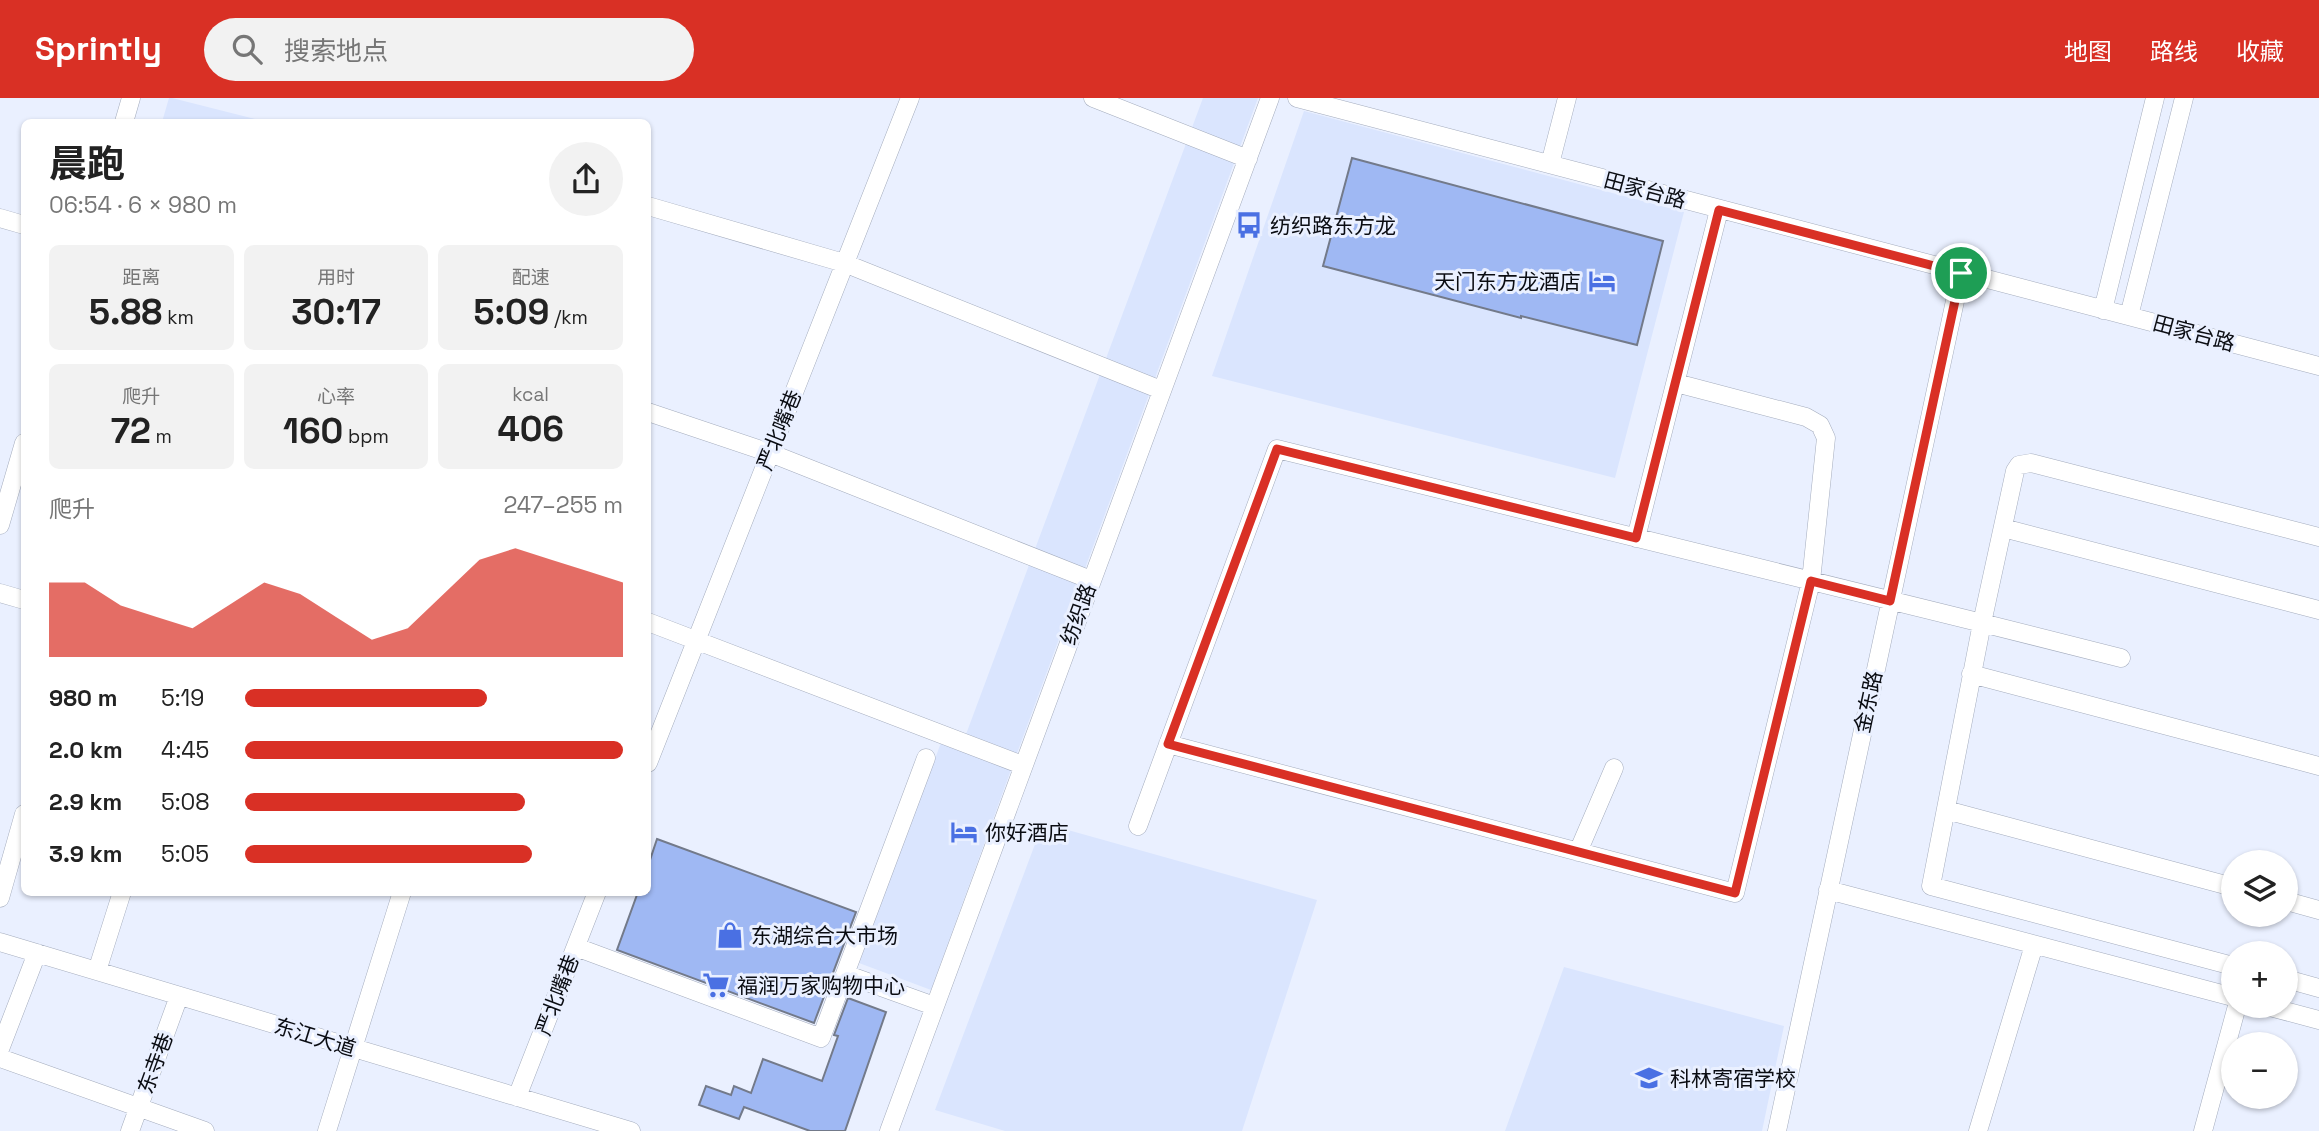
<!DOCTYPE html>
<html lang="zh">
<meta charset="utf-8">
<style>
body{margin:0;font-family:"Space Grotesk","Noto Sans SC",sans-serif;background:#f2f2f2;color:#222;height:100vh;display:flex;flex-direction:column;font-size:26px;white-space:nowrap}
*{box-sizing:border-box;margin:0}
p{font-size:23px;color:#767676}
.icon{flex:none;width:38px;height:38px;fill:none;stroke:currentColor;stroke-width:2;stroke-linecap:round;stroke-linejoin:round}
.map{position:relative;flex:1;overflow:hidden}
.panel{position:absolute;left:21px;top:21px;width:630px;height:777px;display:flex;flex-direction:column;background:#fff;border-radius:10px;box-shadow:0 2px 5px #0004}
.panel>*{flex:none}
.tools{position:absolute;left:2221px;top:752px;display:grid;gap:14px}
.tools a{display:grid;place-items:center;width:77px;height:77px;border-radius:50%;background:#fff;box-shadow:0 2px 5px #0004;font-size:35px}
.pin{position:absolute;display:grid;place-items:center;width:60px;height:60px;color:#fff;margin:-30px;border:4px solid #fff;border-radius:50%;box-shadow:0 2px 7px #0007}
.round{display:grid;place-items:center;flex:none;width:74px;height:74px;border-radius:37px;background:#f2f2f2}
.overview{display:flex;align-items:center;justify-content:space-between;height:119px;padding:0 28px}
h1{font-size:38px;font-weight:700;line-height:52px}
.metrics{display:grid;grid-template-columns:repeat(3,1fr);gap:10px;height:119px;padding:7px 28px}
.metrics div{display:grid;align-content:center;border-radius:10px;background:#f2f2f2;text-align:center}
.metrics b{font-size:35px;font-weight:700}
.metrics small{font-size:19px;font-weight:400}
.metrics p{font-size:19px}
.chart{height:196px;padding:14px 28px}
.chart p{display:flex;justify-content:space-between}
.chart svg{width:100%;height:126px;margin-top:7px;fill:#d93025;opacity:.7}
ul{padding:0 28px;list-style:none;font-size:23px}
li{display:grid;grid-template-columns:112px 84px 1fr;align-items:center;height:52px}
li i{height:18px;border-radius:9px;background:#d93025}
header{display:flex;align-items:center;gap:42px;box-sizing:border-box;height:98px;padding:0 35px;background:#d93025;color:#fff}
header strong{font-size:33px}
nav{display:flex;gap:38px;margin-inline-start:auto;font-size:24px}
.search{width:490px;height:63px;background:#f2f2f2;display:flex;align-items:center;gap:18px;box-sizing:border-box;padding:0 24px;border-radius:38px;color:#767676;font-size:26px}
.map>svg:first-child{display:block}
.built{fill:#dae5fe}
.building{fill:#9fb8f3;stroke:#737a8a;stroke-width:2}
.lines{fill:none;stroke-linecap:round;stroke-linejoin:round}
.minor-casing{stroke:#a4acbd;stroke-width:19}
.minor{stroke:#fff;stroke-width:18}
.route-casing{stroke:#fff;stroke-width:14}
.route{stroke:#d93025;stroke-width:9}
.labels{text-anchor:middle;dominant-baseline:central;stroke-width:6;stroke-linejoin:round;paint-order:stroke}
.street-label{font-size:21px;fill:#0a0c12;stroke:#eaf0ff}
.poi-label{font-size:21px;fill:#0a0c12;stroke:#eaf0ff;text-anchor:start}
</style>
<header>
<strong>Sprintly</strong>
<div class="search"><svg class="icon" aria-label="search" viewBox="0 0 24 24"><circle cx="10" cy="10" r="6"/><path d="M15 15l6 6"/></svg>搜索地点</div>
<nav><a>地图</a><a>路线</a><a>收藏</a></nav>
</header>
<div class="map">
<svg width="2319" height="1033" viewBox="0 0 2319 1033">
<rect width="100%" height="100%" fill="#eaf0ff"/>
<!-- built -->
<path class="built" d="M 169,0 L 172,0 L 267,24 L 162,24 Z
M 1203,0 L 1258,0 L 1016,658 L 965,639 Z
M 1304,13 L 1684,114 L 1615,380 L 1212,278 Z
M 942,642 L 1012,669 L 931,892 L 859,865 Z
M 1043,725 L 1317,802 L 1242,1033 L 1005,1033 L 935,1012 Z
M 1564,869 L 1784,928 L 1762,1033 L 1505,1033 Z"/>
<!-- building -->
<path class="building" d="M 1352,60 L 1663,143 L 1637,247 L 1521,218 L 1521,220 L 1323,168 Z
M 657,741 L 856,814 L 814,925 L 617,852 L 638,794 L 648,794 L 648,768 Z
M 848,900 L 886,914 L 845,1033 L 810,1033 L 744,1009 L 739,1021 L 699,1007 L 706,988 L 731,997 L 734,988 L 751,995 L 763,961 L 822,983 L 838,938 L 834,937 Z"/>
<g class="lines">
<defs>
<path id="minor" d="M 1093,0 L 1248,61
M 1297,0 L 2319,268
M 124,24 L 131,0
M 1550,66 L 1567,0
M 648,108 L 844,165 L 1161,292
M 0,120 L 24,127
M 2103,212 L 2155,0
M 2129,218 L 2184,0
M 648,314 L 770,355 L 1091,482
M 0,427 L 24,345
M 2003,430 L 2319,512
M 1636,440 L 1719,112
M 0,495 L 24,502
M 648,524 L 1022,667
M 2121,560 L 1982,525 L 2015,373 L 2019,367 L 2031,365 L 2319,439
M 1971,576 L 2319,668
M 1168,646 L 1735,795 L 1811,483 L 1826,340 L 1820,327 L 1806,319 L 1676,285
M 648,665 L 910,0
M 1946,712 L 2233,789
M 1138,728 L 1277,351 L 1982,525 L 1931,788 L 2233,868
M 1578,754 L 1614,670
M 1828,792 L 2233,899
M 0,800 L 24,716
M 2286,803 L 2319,812
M 0,844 L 631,1033
M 576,849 L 821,940 L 926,660
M 97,873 L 122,794
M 845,876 L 934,908
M 2286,881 L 2319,890
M 2266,908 L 2319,922
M 0,951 L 37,855
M 0,960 L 205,1033
M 517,999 L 597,794
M 130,1033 L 179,898
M 327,1033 L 402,794
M 889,1033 L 1270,0
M 1777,1033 L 1961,175
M 1978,1033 L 2034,847
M 2203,1033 L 2237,908"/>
</defs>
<!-- minor casing -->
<use href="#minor" class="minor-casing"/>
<!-- minor -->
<use href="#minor" class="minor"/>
</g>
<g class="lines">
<defs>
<path id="route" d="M 1719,112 L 1961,175 L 1890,503 L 1811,483 L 1735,795 L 1168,646 L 1277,351 L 1636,440 Z"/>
</defs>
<!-- route casing -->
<use href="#route" class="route-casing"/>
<!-- route -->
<use href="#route" class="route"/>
</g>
<!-- icons -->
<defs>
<symbol id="bus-bare" viewBox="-9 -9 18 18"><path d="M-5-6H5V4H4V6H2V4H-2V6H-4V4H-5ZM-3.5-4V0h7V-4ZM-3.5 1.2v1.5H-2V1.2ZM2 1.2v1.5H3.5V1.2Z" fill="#4a70e3" stroke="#eaf0ff" stroke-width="2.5" paint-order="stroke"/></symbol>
<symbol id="hotel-bare" viewBox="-9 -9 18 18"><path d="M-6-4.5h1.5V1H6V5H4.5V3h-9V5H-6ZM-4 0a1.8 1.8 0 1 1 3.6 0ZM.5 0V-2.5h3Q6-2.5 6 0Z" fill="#4a70e3" stroke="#eaf0ff" stroke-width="2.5" paint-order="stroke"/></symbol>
<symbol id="shop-bare" viewBox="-9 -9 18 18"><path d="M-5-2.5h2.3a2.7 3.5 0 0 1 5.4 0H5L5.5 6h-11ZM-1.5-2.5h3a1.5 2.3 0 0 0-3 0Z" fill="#4a70e3" stroke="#eaf0ff" stroke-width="2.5" paint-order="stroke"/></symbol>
<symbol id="supermarket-bare" viewBox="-9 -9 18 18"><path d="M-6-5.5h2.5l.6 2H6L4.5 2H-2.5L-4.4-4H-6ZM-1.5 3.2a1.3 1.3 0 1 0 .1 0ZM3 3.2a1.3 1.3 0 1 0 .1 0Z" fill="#4a70e3" stroke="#eaf0ff" stroke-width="2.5" paint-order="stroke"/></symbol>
<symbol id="school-bare" viewBox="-9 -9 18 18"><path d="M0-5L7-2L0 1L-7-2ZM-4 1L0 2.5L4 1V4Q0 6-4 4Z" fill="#4a70e3" stroke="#eaf0ff" stroke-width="2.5" paint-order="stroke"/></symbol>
</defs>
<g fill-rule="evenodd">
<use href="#bus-bare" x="1230" y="108" width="38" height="38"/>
<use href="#hotel-bare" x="1583" y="164" width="38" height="38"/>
<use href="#hotel-bare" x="945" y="715" width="38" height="38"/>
<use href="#shop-bare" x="711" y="818" width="38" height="38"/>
<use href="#supermarket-bare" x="697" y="868" width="38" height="38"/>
<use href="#school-bare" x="1630" y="961" width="38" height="38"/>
</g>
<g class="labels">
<!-- street labels -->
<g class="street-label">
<text transform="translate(1645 92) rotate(15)">田家台路</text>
<text transform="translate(2194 235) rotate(15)">田家台路</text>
<text transform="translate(779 332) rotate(-68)">严北嘴巷</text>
<text transform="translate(1078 516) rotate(-70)">纺织路</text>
<text transform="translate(1868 604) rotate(-78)">金东路</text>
<text transform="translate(557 897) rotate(-69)">严北嘴巷</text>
<text transform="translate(315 939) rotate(17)">东江大道</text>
<text transform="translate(155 965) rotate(-70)">东寺巷</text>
</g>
<!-- poi labels -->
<g class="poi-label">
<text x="1270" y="127">纺织路东方龙</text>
<text x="1581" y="183" text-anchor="end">天门东方龙酒店</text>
<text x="985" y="734">你好酒店</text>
<text x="751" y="837">东湖综合大市场</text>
<text x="737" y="887">福润万家购物中心</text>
<text x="1670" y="980">科林寄宿学校</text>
</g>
</g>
</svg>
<div class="tools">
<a><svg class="icon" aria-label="layers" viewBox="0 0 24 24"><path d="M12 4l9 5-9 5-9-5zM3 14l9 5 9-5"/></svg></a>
<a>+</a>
<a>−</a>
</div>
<div class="pin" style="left:1961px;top:175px;background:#1e9e55"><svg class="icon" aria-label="arrive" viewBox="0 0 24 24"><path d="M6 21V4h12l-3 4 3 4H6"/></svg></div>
<section class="panel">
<div class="overview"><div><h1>晨跑</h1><p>06:54 · 6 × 980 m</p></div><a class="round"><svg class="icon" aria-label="share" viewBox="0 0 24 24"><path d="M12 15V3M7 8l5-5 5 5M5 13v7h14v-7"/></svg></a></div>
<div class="metrics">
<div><p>距离</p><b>5.88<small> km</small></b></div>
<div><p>用时</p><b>30:17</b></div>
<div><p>配速</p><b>5:09<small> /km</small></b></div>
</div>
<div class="metrics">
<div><p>爬升</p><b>72<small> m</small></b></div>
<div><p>心率</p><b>160<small> bpm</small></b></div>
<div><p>kcal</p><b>406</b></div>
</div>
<div class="chart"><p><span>爬升</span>247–255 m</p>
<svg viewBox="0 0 160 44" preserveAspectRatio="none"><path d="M0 44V18L10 18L20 26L30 30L40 34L50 26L60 18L70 22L80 30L90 38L100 34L110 22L120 10L130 6L140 10L150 14L160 18V44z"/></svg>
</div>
<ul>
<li><b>980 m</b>5:19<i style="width:64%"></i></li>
<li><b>2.0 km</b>4:45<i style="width:100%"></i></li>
<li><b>2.9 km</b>5:08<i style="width:74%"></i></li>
<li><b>3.9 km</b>5:05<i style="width:76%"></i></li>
</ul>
</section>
</div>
